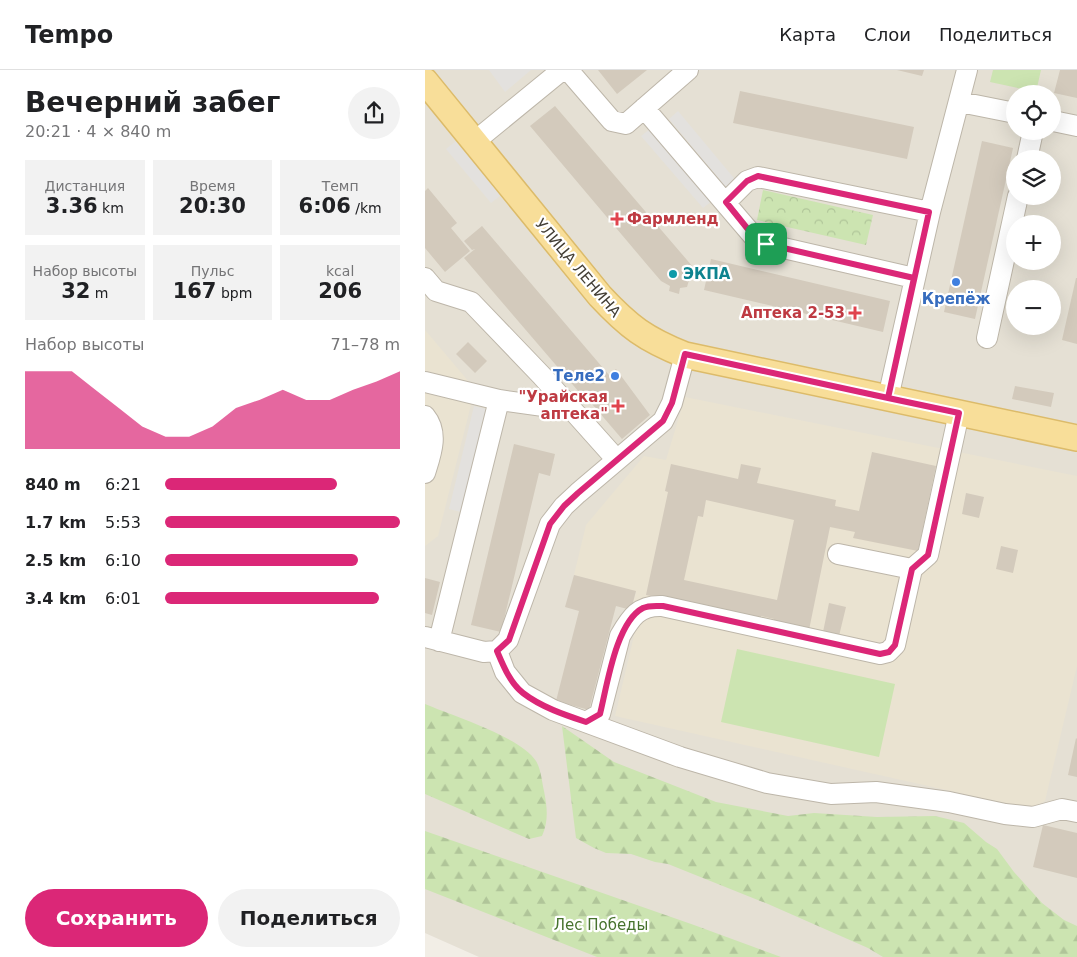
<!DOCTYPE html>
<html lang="ru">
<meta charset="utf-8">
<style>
body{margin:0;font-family:"DejaVu Sans",sans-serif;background:#f2f2f2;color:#202124;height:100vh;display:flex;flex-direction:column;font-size:19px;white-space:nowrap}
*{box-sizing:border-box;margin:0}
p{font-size:16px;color:#757577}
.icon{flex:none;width:28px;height:28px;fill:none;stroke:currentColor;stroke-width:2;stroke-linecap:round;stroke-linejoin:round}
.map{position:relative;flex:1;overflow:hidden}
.sheet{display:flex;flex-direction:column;background:#fff;width:425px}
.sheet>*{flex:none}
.controls{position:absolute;left:581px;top:15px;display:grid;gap:10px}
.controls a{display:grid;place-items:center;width:55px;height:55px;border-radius:50%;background:#fff;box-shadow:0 5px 20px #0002;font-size:25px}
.pin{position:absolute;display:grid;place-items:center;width:42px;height:42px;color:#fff;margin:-21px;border-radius:10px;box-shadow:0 2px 8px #0006}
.round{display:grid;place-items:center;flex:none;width:52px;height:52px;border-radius:26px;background:#f2f2f2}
.headline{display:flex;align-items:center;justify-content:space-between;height:85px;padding:0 25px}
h1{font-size:28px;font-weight:800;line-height:38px}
.figures{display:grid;grid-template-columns:repeat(3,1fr);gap:8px;height:85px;padding:5px 25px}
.figures div{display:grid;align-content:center;border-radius:0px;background:#f2f2f2;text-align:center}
.figures b{font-size:21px;font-weight:800}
.figures small{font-size:14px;font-weight:400}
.figures p{font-size:14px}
.chart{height:140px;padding:10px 25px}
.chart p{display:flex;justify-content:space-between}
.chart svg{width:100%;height:90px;margin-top:5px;fill:#db2777;opacity:.7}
.primary-button{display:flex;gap:10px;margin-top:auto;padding:10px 25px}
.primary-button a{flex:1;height:58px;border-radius:30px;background:#db2777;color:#fff;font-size:20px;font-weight:800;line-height:58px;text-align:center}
.primary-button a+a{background:#f2f2f2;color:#202124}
ul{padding:0 25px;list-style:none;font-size:16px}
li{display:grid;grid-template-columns:80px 60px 1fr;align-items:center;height:38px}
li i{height:12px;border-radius:6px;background:#db2777}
header{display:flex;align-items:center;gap:30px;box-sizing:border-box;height:70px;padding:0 25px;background:#fff;border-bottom:1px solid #e0e0e0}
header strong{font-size:24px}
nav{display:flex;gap:28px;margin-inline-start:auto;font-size:18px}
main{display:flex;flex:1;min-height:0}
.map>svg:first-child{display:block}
.residential{fill:#e5e0d4;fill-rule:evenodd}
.education{fill:#eae3d1}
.green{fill:#cce4b1}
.forest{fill:url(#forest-firs)}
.park{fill:url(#park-crowns)}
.parking{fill:#e3e1de}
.building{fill:#d3cabc;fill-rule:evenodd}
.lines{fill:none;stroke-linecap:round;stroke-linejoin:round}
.minor-casing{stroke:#bdb6a9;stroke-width:22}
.major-casing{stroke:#dcbb6a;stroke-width:28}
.minor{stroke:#fff;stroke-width:20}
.major{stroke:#f8de99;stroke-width:25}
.route-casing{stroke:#fff;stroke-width:10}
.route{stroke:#db2777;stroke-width:6}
.health-dot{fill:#e0444e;stroke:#fff;stroke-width:2}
.culture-dot{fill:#0f9aa8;stroke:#fff;stroke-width:2}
.shop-dot{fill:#3f7fe0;stroke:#fff;stroke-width:2}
.labels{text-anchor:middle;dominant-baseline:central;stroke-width:4.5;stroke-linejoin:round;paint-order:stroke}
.health-label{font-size:15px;font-weight:bold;fill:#be3a42;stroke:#fff;text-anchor:end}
.street-label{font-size:15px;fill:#443f36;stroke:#fff}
.culture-label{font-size:15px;font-weight:bold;fill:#0d838f;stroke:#fff;text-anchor:start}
.shop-label{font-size:15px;font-weight:bold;fill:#366cbe;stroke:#fff}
.park-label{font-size:15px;fill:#46722d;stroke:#fff}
</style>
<header>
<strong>Tempo</strong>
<nav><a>Карта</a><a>Слои</a><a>Поделиться</a></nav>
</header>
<main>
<section class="sheet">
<div class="headline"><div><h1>Вечерний забег</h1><p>20:21 · 4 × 840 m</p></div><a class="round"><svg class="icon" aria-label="share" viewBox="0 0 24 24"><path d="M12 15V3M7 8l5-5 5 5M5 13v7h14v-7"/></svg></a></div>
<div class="figures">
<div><p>Дистанция</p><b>3.36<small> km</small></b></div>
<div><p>Время</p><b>20:30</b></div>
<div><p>Темп</p><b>6:06<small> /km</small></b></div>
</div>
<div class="figures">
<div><p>Набор высоты</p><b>32<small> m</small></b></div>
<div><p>Пульс</p><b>167<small> bpm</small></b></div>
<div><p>kcal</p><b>206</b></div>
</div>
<div class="chart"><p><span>Набор высоты</span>71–78 m</p>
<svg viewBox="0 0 160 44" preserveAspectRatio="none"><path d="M0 44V6L10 6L20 6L30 15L40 24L50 33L60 38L70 38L80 33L90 24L100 20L110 15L120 20L130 20L140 15L150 11L160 6V44z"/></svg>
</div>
<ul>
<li><b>840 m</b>6:21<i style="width:73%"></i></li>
<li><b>1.7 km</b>5:53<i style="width:100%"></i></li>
<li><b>2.5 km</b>6:10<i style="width:82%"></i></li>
<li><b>3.4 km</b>6:01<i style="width:91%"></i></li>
</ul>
<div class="primary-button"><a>Сохранить</a><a>Поделиться</a></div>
</section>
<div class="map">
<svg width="652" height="887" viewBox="0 0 652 887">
<defs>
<pattern id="forest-firs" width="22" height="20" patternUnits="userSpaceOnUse" patternTransform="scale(1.25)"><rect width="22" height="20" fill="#cce4b1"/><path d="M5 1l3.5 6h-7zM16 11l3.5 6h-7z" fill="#b0c599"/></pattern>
<pattern id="park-crowns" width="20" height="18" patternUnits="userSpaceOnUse" patternTransform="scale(1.25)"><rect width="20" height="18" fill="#cce4b1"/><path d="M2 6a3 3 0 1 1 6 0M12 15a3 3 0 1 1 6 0" fill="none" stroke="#b0c599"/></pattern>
</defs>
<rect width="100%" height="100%" fill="#f2eee6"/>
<!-- residential -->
<path class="residential" d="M 0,0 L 652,0 L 652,887 L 54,887 L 0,863 ZM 590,24 L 628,24 L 628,61 L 590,61 ZM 590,89 L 628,89 L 628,126 L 590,126 ZM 590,154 L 628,154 L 628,191 L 590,191 ZM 590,219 L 628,219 L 628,256 L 590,256 Z"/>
<!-- education -->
<path class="education" d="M 0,260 L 50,319 L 13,466 L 0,476 Z
M 260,327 L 652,406 L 652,596 L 620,731 L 606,739 L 190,646 L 212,553 L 206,540 L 211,522 L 149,505 L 161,455 L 219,386 L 241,390 Z"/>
<!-- green -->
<path class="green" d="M 568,0 L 616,0 L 611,22 L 565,12 Z
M 312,579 L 470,614 L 454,687 L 296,652 Z"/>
<!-- forest -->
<path class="forest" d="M 0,634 C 28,646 96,667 111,691 C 116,699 117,712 119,721 C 122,737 124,750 117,766 L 104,769 L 0,724 Z
M 137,656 L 189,692 L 291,732 L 363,746 L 389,743 L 452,747 L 510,746 L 539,753 L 561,772 L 572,779 L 589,802 L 617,833 L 639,850 L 652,856 L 652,887 L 458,887 L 443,878 L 343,834 L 243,794 L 230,792 L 206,784 L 181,783 L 169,778 L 151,768 Z
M 0,761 L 269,855 L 356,887 L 172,887 L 0,819 Z"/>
<!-- park -->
<path class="park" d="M 338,120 L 448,145 L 441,175 L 332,150 Z"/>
<!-- parking -->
<path class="parking" d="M 64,0 L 106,0 L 80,22 Z
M 253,41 L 313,113 L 304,121 L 244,49 Z
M 225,59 L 287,131 L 278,138 L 216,66 Z
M 31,71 L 76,125 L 66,133 L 21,79 Z
M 49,336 L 61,339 L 36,442 L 24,439 Z"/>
<!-- building -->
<path class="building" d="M 173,0 L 222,0 L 192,24 Z
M 472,0 L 499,0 L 497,6 Z
M 635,0 L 652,0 L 652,28 L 629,23 Z
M 315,21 L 489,57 L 482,89 L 308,53 Z
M 130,36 L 268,197 L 262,217 L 255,218 L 254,224 L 244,221 L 245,216 L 236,211 L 224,197 L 105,56 Z
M 557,71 L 588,78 L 550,249 L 519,242 Z
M 3,118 L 32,153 L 26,158 L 45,181 L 20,202 L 0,178 L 0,121 Z
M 57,156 L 184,305 L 191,299 L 225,345 L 197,369 L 161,327 L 160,329 L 39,188 L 50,179 L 47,180 L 39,171 Z
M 286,189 L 465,231 L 458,262 L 279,220 Z
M 651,208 L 652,208 L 652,274 L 637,270 Z
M 43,272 L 62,291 L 50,303 L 31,284 Z
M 590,316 L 629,323 L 626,337 L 587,329 Z
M 89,374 L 130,384 L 125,406 L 114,403 L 76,562 L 46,555 Z
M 447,382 L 511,396 L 493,481 L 428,468 L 430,462 L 405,457 L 384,560 L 348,552 L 349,549 L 336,546 L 335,551 L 264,536 L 265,532 L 255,530 L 254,532 L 221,525 L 243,422 L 240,421 L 246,394 L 313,409 L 316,394 L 336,398 L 332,413 L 411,430 L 410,436 L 434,441 ZM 281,430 L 369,450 L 352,530 L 259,510 L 273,446 L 278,447 Z
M 541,423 L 559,427 L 554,448 L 537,444 Z
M 576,476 L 593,480 L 588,503 L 571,499 Z
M 149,505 L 211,521 L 206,540 L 191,536 L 164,640 L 131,631 L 154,541 L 140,537 Z
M 0,508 L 15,512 L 7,545 L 0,543 Z
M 404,533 L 421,537 L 414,566 L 398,562 Z
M 651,668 L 652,669 L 652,707 L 643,705 Z
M 618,755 L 652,763 L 652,808 L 608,797 Z"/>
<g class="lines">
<defs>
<path id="minor" d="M 143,0 L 187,51 L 201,54 L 263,0
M 535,32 L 590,43
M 219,38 L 330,168 L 341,174 L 489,208
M 628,51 L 652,56
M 49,72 L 137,0
M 602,89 L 608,61
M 301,132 L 322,111 L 333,107 L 505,142
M 0,208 L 11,221 L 46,232 L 117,306 L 192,390
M 562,268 L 593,126
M 0,312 L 74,330
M 463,328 L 505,142 L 542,0
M 0,346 C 14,363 6,384 0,403
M 413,484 L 487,499 L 503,485 L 534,343
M 0,567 L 59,582 L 72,581 L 83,570 L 125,454 L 139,436 L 153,423 L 238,351 L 247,333 L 260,285
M 14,571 L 74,330 L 147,340
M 72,581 L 80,602 L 97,623 L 128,640 L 255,687 L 342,713 L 406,724 L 451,722 L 524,732 L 580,744 L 608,747 L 637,739 L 652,742
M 161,652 L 175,644 L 195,566 C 206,547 214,535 237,536 L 455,584 L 463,582 L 470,575 L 487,499"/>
<path id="major" d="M 0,11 L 175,226 C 204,257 220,269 260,285 L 652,368"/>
</defs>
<!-- minor casing -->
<use href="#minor" class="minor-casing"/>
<!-- major casing -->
<use href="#major" class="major-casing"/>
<!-- minor -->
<use href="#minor" class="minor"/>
<!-- major -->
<use href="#major" class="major"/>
</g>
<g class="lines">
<defs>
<path id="route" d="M 341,174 L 489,208 L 463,328 L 260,284 L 247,333 L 238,351 L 153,423 L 139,436 L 125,454 L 84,570 L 72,581 C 78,595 85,613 98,623 C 116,637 140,645 161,652 L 175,644 C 182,616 191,552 218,538 C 224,535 231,536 238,536 L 455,584 L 464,582 L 470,575 L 487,499 L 503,485 L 534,343 L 463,328 L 504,142 L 333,106 L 322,111 L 301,132 L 330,168 L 341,174"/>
</defs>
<!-- route casing -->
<use href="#route" class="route-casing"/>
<!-- route -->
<use href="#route" class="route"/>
</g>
<!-- markers -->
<g class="health-dot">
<path d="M189.5 141.5h5v5h5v5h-5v5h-5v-5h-5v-5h5z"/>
<path d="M427.5 235.5h5v5h5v5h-5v5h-5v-5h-5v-5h5z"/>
<path d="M190.5 328.5h5v5h5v5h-5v5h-5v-5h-5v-5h5z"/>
</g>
<circle class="culture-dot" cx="248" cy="204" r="5"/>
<g class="shop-dot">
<circle cx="531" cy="212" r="5"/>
<circle cx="190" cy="306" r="5"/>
</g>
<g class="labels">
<!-- health labels -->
<g class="health-label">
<text x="202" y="149" text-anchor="start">Фармленд</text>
<text x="420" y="243">Аптека 2-53</text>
<text x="183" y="327">"Урайская<tspan x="183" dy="17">аптека"</tspan></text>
</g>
<!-- street labels -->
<g class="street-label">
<text transform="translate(153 198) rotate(50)">УЛИЦА ЛЕНИНА</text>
</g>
<!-- culture labels -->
<g class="culture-label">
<text x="258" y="204">ЭКПА</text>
</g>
<!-- shop labels -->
<g class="shop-label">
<text x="531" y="229">Крепёж</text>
<text x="180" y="306" text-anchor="end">Теле2</text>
</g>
<!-- park labels -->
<g class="park-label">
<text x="176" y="855">Лес Победы</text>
</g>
</g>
</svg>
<div class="controls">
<a><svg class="icon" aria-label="locate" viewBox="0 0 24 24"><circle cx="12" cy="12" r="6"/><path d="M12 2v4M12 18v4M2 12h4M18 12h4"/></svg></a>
<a><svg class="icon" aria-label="layers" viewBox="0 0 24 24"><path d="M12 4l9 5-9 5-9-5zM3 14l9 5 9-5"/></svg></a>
<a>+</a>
<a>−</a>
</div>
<div class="pin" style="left:341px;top:174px;background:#1e9e55"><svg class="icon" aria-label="arrive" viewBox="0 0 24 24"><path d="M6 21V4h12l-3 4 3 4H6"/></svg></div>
</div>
</main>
